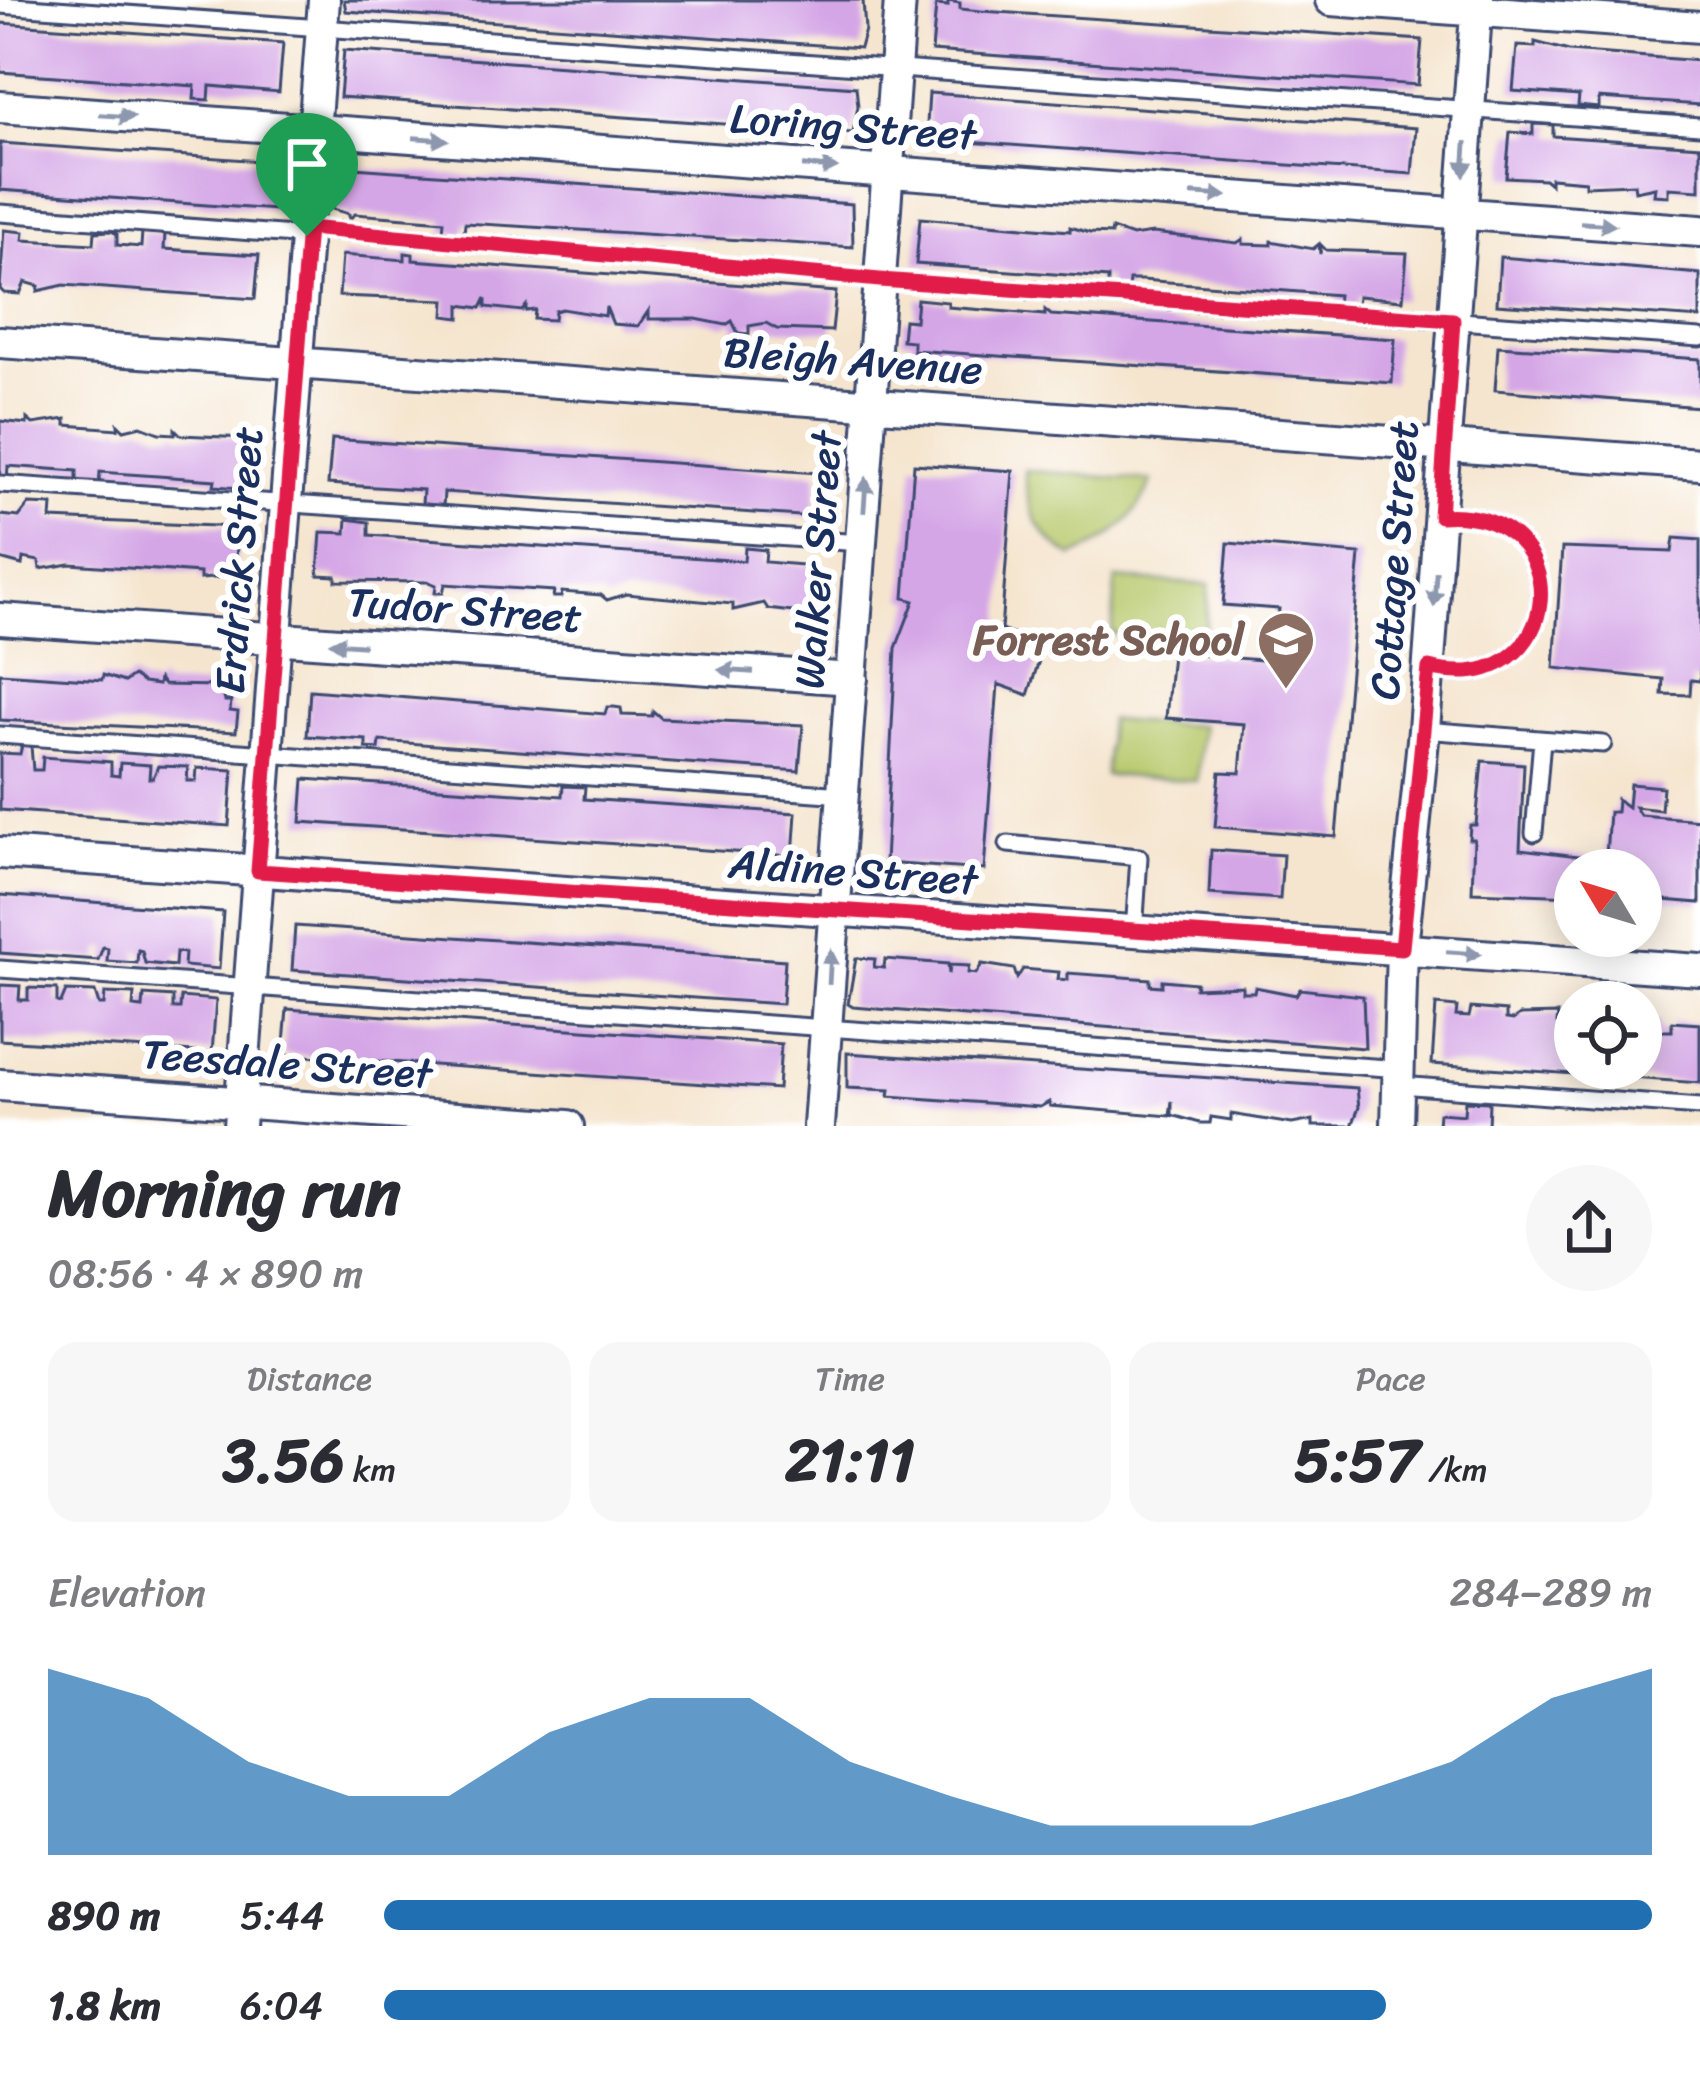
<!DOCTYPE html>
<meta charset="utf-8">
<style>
body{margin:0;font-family:Sriracha,sans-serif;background:#f7f7f7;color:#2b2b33;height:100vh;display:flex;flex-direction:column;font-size:45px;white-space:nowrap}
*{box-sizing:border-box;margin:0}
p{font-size:39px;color:#7c7c81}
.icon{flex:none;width:66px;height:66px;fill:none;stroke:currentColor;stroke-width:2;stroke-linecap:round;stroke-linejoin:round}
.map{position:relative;height:1126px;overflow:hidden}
.side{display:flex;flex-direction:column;background:#fff;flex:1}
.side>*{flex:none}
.needle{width:78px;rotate:308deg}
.fabs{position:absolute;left:1554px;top:849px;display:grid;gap:24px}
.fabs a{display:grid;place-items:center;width:108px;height:108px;border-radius:50%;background:#fff;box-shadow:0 6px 30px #0003;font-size:60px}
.pin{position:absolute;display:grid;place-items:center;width:102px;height:102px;color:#fff;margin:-123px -51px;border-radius:50% 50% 50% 0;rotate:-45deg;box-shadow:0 0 12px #0007}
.pin .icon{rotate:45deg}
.round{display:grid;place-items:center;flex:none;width:126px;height:126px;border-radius:63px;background:#f7f7f7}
.head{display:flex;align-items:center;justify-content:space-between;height:204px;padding:0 48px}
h1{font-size:66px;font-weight:800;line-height:90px}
.metrics{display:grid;grid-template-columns:repeat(3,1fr);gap:18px;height:204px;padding:12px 48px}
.metrics div{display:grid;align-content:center;border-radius:30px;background:#f7f7f7;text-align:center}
.metrics b{font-size:60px;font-weight:800}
.metrics small{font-size:33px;font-weight:400}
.metrics p{font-size:33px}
.chart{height:336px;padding:24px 48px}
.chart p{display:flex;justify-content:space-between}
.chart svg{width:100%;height:216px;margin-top:12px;fill:#1f6fb2;opacity:.7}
ul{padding:0 48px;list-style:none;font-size:39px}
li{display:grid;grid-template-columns:192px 144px 1fr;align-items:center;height:90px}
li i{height:30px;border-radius:15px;background:#1f6fb2}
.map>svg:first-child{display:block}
.green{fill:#b7c96c;stroke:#697c65;stroke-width:3}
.building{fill:#d4a6e6}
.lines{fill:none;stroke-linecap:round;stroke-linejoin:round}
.lane-casing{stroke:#3c4a6f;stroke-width:21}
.street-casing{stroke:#3c4a6f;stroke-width:36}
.lane{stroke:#fff;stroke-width:15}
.street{stroke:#fff;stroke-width:30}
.oneway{fill:#8d97ae}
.route-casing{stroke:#fff;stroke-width:24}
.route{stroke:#e11d48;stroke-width:15}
.labels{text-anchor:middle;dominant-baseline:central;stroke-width:12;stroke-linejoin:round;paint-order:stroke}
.street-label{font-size:42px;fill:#1b2f5e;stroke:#fff}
.education-label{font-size:42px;font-weight:bold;fill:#785e54;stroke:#fff;text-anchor:end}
</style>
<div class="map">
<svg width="1700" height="1126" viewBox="0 0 1700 1126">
<rect width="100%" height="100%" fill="#fff"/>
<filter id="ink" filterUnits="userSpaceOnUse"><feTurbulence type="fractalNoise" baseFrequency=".00833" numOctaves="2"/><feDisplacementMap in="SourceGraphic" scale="24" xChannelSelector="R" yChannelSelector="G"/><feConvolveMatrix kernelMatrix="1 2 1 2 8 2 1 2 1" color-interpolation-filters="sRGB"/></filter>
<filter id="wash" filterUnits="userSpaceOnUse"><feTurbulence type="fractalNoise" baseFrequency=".004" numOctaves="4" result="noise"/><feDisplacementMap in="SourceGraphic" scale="48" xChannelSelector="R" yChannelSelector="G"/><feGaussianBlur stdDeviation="2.7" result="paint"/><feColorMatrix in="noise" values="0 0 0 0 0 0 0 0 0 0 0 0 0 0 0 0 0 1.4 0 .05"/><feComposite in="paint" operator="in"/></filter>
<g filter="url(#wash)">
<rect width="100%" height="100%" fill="#f5e5cf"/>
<!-- green -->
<path class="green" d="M 1025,470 L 1152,481 C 1136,520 1110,540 1072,557 C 1038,535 1026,510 1025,470 Z
M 1116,579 L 1209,585 L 1205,640 L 1112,634 Z
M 1109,720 L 1201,726 L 1197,781 L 1105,775 Z"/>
<g id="blocks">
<!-- building -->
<path class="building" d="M 344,0 L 863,0 L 865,30 L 860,48 L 346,11 Z
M 948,1 L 960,3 L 960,9 L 981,11 L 1422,40 L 1418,85 L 932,51 L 936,5 L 948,6 Z
M 0,23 L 283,43 L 279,92 L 210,86 L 209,100 L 194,99 L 195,86 L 0,72 Z
M 1535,42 L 1569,51 L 1700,61 L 1700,105 L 1599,98 L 1599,108 L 1578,106 L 1579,96 L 1513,91 L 1517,46 L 1535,47 Z
M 344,50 L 856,87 L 858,106 L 853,133 L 340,97 Z
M 929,93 L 1416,128 L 1412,174 L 926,139 Z
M 1533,124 L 1553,125 L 1553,136 L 1700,146 L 1700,190 L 1669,188 L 1669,196 L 1654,195 L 1655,187 L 1635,191 L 1634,184 L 1585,186 L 1585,181 L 1550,178 L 1550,184 L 1544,179 L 1506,177 L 1510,132 L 1533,134 Z
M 0,143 L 275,162 L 276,210 L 0,190 Z
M 340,167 L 852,204 L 853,247 L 465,223 L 464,234 L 443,232 L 444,221 L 355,214 L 349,219 L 349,214 L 332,209 Z
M 920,218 L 1070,231 L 1070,227 L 1090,233 L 1111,234 L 1112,229 L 1132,236 L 1153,233 L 1237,243 L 1243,239 L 1243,244 L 1271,245 L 1271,241 L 1313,249 L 1319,244 L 1320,254 L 1321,245 L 1326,250 L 1407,253 L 1403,300 L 1358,296 L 1357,306 L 1337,305 L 1338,295 L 1142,280 L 1129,280 L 1128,290 L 1108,288 L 1108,278 L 916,264 Z
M 4,230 L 24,232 L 23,240 L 94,244 L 95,232 L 111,231 L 117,234 L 117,245 L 141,247 L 142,232 L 165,234 L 164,249 L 259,255 L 255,299 L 64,285 L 38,291 L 39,286 L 25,282 L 20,294 L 4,293 L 0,289 Z
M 405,253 L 413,254 L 413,260 L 836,292 L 832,331 L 777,329 L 766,323 L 749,326 L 749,334 L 738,333 L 732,321 L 726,325 L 696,319 L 649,319 L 649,310 L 638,326 L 613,324 L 606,307 L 605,316 L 562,309 L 555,311 L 554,320 L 534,319 L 535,310 L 526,311 L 526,306 L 522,311 L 486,307 L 486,298 L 481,308 L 460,305 L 460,318 L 444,316 L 445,300 L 339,296 L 342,255 L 405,260 Z
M 1500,257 L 1700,274 L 1700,318 L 1497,304 Z
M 917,299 L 948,302 L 948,307 L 1045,315 L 1045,310 L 1051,315 L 1395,339 L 1392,383 L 913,350 L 913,341 L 902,340 L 904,320 L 915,321 Z
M 1498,346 L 1700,359 L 1700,407 L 1495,390 Z
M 27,419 L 33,424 L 66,419 L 66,425 L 118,429 L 118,424 L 124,430 L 141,426 L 159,433 L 175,434 L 175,429 L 181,435 L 245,438 L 242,488 L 214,486 L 215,480 L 100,472 L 99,487 L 77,485 L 77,471 L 8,466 L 7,481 L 0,480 L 0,421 L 27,424 Z
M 332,439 L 818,473 L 814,517 L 444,492 L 443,506 L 422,504 L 423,490 L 328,484 Z
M 914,464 L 1013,471 L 1001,630 L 1044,645 L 1028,695 L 998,684 L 984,870 L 885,863 L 896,648 L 914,601 L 904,598 Z
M 29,504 L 52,505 L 51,519 L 238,527 L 235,576 L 200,579 L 200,573 L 70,564 L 40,569 L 39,561 L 23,558 L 22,565 L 0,559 L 0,515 L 19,517 Z
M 347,519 L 369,522 L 369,535 L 744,561 L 745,548 L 766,550 L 765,562 L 814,566 L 812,610 L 809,614 L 768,609 L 764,603 L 733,610 L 733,604 L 626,594 L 607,600 L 601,595 L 562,592 L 561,597 L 553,597 L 554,591 L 445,584 L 443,593 L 435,593 L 436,585 L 429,582 L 336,581 L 336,576 L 318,575 L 321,532 L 346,533 Z
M 1674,538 L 1700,540 L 1700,681 L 1691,680 L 1690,695 L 1662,694 L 1663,679 L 1554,668 L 1562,548 L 1672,552 Z
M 1228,543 L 1360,554 L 1336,837 L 1215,827 L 1220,772 L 1240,773 L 1244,724 L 1166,718 L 1172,653 L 1274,661 L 1279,609 L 1223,605 Z
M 0,673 L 89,679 L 102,680 L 103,675 L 124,682 L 133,676 L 143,683 L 158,685 L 159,679 L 164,685 L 220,686 L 225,701 L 231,701 L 230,711 L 238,712 L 236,732 L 0,720 Z
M 310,690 L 605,714 L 607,707 L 614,707 L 621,708 L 622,715 L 652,716 L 653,711 L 661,718 L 803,725 L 799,771 L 380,741 L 379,749 L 366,748 L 366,740 L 307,736 Z
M 22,745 L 31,746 L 33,770 L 42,770 L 43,757 L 111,762 L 111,775 L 119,776 L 120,763 L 150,765 L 149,778 L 153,778 L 158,766 L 188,767 L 187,781 L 196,781 L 197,768 L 233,770 L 229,826 L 0,810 L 0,753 L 20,754 Z
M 1482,761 L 1524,764 L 1520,849 L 1587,857 L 1587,865 L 1598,866 L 1575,870 L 1575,896 L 1472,892 L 1474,839 L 1469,839 L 1470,825 L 1476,825 Z
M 304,779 L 562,796 L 563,786 L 585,787 L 584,799 L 796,813 L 793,856 L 301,822 Z
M 1630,784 L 1663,787 L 1661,810 L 1635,807 L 1640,815 L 1700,820 L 1700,903 L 1641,898 L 1641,870 L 1605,870 L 1609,812 L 1616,812 L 1617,799 L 1628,807 Z
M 1211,850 L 1283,855 L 1280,899 L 1209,894 Z
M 0,895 L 223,912 L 219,969 L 184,966 L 185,953 L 176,952 L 175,966 L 145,963 L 142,951 L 138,950 L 137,963 L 107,961 L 108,948 L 103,947 L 98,960 L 0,953 Z
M 295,926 L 785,960 L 782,1004 L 292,970 Z
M 856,958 L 875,959 L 874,967 L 884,968 L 885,959 L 948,964 L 949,974 L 950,965 L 969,966 L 968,973 L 976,974 L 982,964 L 1014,969 L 1017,978 L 1023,969 L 1059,972 L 1058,979 L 1068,980 L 1068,973 L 1150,979 L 1150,985 L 1162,986 L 1162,980 L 1196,983 L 1195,988 L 1242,986 L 1242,992 L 1254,992 L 1255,987 L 1296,995 L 1300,989 L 1363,996 L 1365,1048 L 853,1007 L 848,1004 Z
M 0,985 L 20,986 L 19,1000 L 28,1000 L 28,988 L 57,989 L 57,1002 L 61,1003 L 66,991 L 95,992 L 99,1005 L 104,1005 L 105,993 L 134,994 L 133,1007 L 143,1008 L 144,995 L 173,997 L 173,1008 L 180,1008 L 181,997 L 216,1000 L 212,1053 L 0,1040 Z
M 1436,1005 L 1457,1007 L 1456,1016 L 1469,1017 L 1471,1008 L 1506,1011 L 1506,1019 L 1513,1020 L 1520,1015 L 1558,1014 L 1557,1023 L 1570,1024 L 1575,1009 L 1575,1068 L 1641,1068 L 1641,1021 L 1658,1021 L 1659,1031 L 1672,1031 L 1672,1022 L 1700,1024 L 1700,1083 L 1432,1064 Z
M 287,1009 L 781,1044 L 778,1089 L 291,1055 L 283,1054 Z
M 847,1053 L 1357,1088 L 1359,1107 L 1352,1126 L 1313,1126 L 1313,1120 L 1292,1124 L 1231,1114 L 1231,1120 L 1211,1117 L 1210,1123 L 1200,1123 L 1172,1115 L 1172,1101 L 1170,1116 L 1050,1106 L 1049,1102 L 1040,1107 L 889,1096 L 890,1090 L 847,1088 Z
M 1465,1101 L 1489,1102 L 1488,1126 L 1438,1126 L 1439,1113 L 1464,1115 Z"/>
</g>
</g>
<g filter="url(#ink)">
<use href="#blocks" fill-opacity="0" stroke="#3c4a6f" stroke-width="3"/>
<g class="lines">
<defs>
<path id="lane" d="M 0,5 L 1700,126
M 0,213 L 307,236
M 308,228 L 880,280 L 1700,338
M 0,484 L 861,543
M 1429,668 C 1567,702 1583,504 1440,516
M 1424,730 L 1603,744
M 0,735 L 844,795
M 1534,833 L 1542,740
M 1008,844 L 1139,857 L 1134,933
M 0,969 L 1401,1069
M 1399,1085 L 1700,1107"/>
<path id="street" d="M 1331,0 L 1700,27
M 0,107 L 1700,231
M 0,342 L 1700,464
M 0,619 L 852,679
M 0,853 L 1700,970
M 0,1085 L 568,1126
M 239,1126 L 324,0
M 819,1126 L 900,0
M 1397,1126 L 1402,948 L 1424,730 L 1477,0"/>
</defs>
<!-- lane casing -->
<use href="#lane" class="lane-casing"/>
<!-- street casing -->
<use href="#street" class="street-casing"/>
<!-- lane -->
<use href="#lane" class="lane"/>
<!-- street -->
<use href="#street" class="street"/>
</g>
<!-- one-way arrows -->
<defs><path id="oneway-solid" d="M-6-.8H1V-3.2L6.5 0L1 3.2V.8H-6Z" transform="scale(3)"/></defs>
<g class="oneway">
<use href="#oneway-solid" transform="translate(117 116) rotate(4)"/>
<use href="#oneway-solid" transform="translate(431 139) rotate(4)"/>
<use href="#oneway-solid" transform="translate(1465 159) rotate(94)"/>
<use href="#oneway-solid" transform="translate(820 167) rotate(4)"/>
<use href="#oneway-solid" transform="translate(1209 195) rotate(4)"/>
<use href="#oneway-solid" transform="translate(1598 224) rotate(4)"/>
<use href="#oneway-solid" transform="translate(865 495) rotate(-86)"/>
<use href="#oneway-solid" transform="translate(1435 589) rotate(94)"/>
<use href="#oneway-solid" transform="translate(347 644) rotate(-176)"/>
<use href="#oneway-solid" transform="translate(736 671) rotate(-176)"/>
<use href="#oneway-solid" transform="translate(1464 953) rotate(4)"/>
<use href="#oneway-solid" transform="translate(830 967) rotate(-87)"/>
</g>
</g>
<g class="lines" filter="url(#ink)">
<defs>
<path id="route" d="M 308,228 L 880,280 L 1453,320 L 1440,516 C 1584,505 1567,702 1429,668 L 1402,948 L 258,871 Z"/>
</defs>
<!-- route casing -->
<use href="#route" class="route-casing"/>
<!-- route -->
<use href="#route" class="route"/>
</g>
<!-- icons -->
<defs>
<symbol id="school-pin" viewBox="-11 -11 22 30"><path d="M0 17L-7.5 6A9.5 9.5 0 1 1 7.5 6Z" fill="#8d6e63" stroke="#fff"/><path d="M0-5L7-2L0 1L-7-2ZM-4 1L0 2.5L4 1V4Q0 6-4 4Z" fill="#fff"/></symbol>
</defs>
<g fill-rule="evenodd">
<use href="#school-pin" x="1253" y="607" width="66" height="90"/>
</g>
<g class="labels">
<!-- street labels -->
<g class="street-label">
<text transform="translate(853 127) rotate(4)">Loring Street</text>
<text transform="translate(853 361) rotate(4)">Bleigh Avenue</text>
<text transform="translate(239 560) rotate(-86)">Erdrick Street</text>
<text transform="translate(818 560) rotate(-86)">Walker Street</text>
<text transform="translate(1394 560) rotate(-86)">Cottage Street</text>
<text transform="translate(465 610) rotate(4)">Tudor Street</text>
<text transform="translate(853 872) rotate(4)">Aldine Street</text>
<text transform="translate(287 1064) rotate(4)">Teesdale Street</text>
</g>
<!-- education labels -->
<g class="education-label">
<text x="1244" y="640">Forrest School</text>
</g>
</g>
</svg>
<div class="fabs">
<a><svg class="needle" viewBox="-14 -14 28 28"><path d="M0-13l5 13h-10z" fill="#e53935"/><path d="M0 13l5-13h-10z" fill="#7c7c81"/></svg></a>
<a><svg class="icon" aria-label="locate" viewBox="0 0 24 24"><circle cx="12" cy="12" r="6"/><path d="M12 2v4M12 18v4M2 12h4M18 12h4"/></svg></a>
</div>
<div class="pin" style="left:307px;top:236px;background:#1e9e55"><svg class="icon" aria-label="arrive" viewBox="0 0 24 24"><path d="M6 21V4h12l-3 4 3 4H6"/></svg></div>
</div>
<section class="side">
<div class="head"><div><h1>Morning run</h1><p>08:56 · 4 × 890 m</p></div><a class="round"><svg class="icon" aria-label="share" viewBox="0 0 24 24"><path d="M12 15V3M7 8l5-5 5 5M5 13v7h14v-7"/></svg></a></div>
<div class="metrics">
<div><p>Distance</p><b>3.56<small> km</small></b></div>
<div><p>Time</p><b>21:11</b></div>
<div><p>Pace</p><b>5:57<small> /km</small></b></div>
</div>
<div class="chart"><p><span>Elevation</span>284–289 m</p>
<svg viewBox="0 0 160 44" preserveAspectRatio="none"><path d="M0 44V6L10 12L20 25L30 32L40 32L50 19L60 12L70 12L80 25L90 32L100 38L110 38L120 38L130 32L140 25L150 12L160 6V44z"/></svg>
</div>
<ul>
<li><b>890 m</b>5:44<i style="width:100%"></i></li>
<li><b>1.8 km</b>6:04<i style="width:79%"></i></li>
</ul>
</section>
